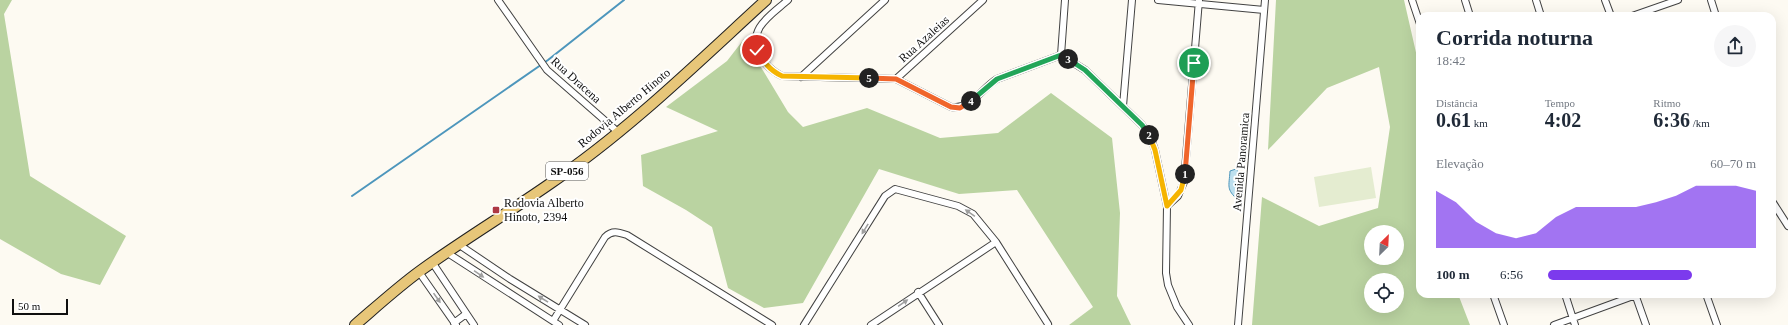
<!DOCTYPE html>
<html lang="pt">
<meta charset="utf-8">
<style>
body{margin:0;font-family:"Times New Roman",serif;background:#f6f6f7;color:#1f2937;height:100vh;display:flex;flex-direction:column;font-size:15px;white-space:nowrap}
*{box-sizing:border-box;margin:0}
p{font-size:13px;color:#747a83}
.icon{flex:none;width:22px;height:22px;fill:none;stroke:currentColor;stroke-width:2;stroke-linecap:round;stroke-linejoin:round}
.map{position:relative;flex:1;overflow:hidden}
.sheet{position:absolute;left:1416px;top:12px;width:360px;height:286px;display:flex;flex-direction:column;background:#fff;border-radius:12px;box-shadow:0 4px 16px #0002}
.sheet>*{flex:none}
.needle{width:26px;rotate:24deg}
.fabs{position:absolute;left:1364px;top:225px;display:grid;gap:8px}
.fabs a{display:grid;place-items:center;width:40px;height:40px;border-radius:50%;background:#fff;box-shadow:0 4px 16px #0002;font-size:20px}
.scale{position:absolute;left:12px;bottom:10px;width:56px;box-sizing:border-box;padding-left:4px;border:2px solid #0f0f0f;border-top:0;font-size:11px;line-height:14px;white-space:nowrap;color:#0f0f0f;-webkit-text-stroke:3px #fff;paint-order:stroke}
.pin{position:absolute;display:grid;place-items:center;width:34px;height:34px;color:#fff;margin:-17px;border:2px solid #fff;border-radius:50%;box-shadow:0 1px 4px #0007}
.km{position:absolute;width:20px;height:20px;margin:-10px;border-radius:50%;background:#222;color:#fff;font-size:11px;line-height:20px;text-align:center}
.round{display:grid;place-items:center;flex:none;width:42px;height:42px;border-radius:21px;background:#f6f6f7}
.overview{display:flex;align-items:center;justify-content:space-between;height:68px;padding:0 20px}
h1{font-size:22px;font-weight:600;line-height:30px}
.figures{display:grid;grid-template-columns:repeat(3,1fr);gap:6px;height:68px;padding:4px 20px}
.figures div{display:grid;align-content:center}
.figures b{font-size:20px;font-weight:600}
.figures small{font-size:11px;font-weight:400}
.figures p{font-size:11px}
.chart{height:112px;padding:8px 20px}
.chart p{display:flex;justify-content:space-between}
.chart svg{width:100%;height:72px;margin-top:4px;fill:#7c3aed;opacity:.7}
ul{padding:0 20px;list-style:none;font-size:13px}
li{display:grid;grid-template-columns:64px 48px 1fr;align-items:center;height:30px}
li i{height:10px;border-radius:5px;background:#7c3aed}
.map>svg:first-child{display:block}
.forest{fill:#bad3a1;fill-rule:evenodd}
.pitch{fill:#e4ecd0}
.water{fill:#bddfee;stroke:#4d96bc}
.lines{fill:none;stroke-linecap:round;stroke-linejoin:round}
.stream{stroke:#4d96bc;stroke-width:2}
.minor-casing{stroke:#424242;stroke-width:8}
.primary-casing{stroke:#202020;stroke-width:12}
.minor{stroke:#fff;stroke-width:6}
.primary{stroke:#e7c679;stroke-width:10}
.oneway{fill:#9f9f9f}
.split-1-casing{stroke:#fff;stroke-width:8}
.split-2-casing{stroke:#fff;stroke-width:8}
.split-3-casing{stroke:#fff;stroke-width:8}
.split-4-casing{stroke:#fff;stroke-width:8}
.split-5-casing{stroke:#fff;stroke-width:8}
.split-6-casing{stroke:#fff;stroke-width:8}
.split-1{stroke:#f0652b;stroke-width:5}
.split-2{stroke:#f5b400;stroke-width:5}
.split-3{stroke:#22a559;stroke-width:5}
.split-4{stroke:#22a559;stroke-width:5}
.split-5{stroke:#f0652b;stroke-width:5}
.split-6{stroke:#f5b400;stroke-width:5}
.poi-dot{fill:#ad3844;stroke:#fff;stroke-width:1.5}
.labels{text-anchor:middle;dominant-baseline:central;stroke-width:4;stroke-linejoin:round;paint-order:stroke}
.shield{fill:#fff;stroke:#575757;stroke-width:1}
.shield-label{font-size:11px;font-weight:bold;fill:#0f0f0f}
.street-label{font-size:12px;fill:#0f0f0f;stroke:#fff}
.poi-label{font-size:12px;fill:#0f0f0f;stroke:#fff;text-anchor:start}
</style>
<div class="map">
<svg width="1788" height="325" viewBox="0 0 1788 325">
<rect width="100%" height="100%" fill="#fdfaf2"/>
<!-- forest -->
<path class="forest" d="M 0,0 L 12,0 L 4,14 L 30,176 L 126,236 L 100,285 L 61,274 L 0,239 Z
M 1276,0 L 1404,0 L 1420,70 L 1420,294 L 1458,294 L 1470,325 L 1252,325 L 1262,197 L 1319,226 L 1378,208 L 1390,127 L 1379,67 L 1327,88 L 1268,150 ZM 1371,232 L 1397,232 L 1397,258 L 1371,258 ZM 1371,280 L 1397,280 L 1397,306 L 1371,306 Z
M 744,39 L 788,112 L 803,127 L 867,108 L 940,138 L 998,133 L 1051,93 L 1112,138 L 1120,213 L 1117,296 L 1131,325 L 1069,325 L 1093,307 L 1017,190 L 959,194 L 879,169 L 803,303 L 764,308 L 728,288 L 712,227 L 686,210 L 643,186 L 641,155 L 718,131 L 666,107 L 727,61 Z"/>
<!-- pitch -->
<path class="pitch" d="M 1371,167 L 1376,198 L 1319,207 L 1314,177 Z"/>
<!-- water -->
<path class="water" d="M 1236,169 L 1240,174 L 1239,181 L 1235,187 L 1241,193 L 1238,200 C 1226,189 1229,187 1230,171 Z"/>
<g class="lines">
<!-- stream -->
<path class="stream" d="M 352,196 L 548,60 L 624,0"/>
<defs>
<path id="minor" d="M 498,0 L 547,70 L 618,132
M 788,0 C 771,15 746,29 760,55 C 765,65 772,71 782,76 L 896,79 L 951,107 C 971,110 982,88 997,79 L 1061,55 L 1085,70 L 1142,125 L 1150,136 L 1155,150 L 1167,206 L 1166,273 L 1168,285 L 1177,307 L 1189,325
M 1158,0 L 1264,10
M 1412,0 L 1420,24
M 1465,0 L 1470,16
M 1536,0 L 1541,16
M 1605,0 L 1611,16
M 1711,0 L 1716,16
M 1632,16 L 1678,0
M 1061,55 L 1065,0
M 801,77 L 885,0
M 896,79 L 983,0
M 1123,106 L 1132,0
M 1772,201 L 1788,226
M 1167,206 L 1178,196 L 1184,182 L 1199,0
M 458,244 L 510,279 L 585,325
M 446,252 L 559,325
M 432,262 L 474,325
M 419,272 L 456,325
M 918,292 L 939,325
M 1493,294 L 1504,325
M 1565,294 L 1575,325
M 1635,294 L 1646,325
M 1706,294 L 1717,325
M 553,321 L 605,237 C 612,230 618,232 627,235 L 772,325
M 454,323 L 466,314
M 804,325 L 885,196 L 895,189 L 958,206 L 973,214 L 996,242 L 1048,324
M 871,325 L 996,242
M 1238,325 L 1265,0
M 1554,325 L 1636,295"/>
<path id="primary" d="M 355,325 C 376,307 398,287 420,271 C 463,240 508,213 551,183 C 629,130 697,63 766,0"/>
</defs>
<!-- minor casing -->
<use href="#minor" class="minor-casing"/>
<!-- primary casing -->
<use href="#primary" class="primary-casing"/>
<!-- minor -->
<use href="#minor" class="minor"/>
<!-- primary -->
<use href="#primary" class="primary"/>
</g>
<!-- one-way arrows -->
<defs><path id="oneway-solid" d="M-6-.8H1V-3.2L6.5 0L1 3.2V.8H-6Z"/></defs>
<g class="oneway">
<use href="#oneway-solid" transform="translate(970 213) rotate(-145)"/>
<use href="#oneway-solid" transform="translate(865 229) rotate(122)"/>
<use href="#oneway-solid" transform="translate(479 274) rotate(34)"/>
<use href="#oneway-solid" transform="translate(437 298) rotate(55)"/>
<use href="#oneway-solid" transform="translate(543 299) rotate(-148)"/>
<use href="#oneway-solid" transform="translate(903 303) rotate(-35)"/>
</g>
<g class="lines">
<defs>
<path id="split-1" d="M 1185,174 L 1194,63"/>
<path id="split-2" d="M 1149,135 L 1155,150 L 1167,206 L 1181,190 L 1185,174"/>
<path id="split-3" d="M 1068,59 L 1085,70 L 1142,125 L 1149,135"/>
<path id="split-4" d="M 971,101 L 997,79 L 1061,55 L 1068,59"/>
<path id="split-5" d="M 869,78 L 896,79 L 951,107 L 960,108 L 971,101"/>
<path id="split-6" d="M 757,50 C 764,62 769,70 782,76 L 869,78"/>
</defs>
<!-- split-1 casing -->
<use href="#split-1" class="split-1-casing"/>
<!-- split-2 casing -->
<use href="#split-2" class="split-2-casing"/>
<!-- split-3 casing -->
<use href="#split-3" class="split-3-casing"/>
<!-- split-4 casing -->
<use href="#split-4" class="split-4-casing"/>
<!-- split-5 casing -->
<use href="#split-5" class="split-5-casing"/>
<!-- split-6 casing -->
<use href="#split-6" class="split-6-casing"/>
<!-- split-1 -->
<use href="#split-1" class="split-1"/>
<!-- split-2 -->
<use href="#split-2" class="split-2"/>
<!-- split-3 -->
<use href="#split-3" class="split-3"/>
<!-- split-4 -->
<use href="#split-4" class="split-4"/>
<!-- split-5 -->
<use href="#split-5" class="split-5"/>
<!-- split-6 -->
<use href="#split-6" class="split-6"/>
</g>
<!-- markers -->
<rect class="poi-dot" x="492" y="206" width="8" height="8" rx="2"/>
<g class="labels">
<!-- shield labels -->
<rect class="shield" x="546" y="162" width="42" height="18" rx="3"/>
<g class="shield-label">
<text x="567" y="171">SP-056</text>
</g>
<!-- street labels -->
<g class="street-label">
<text transform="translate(924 39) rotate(-42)">Rua Azaleias</text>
<text transform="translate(576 80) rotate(42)">Rua Dracena</text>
<text transform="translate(624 108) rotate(-40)">Rodovia Alberto Hinoto</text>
<text transform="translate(1241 162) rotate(-85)">Avenida Panoramica</text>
</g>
<!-- poi labels -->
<g class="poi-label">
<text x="504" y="203">Rodovia Alberto<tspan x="504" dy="14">Hinoto, 2394</tspan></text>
</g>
</g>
</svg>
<div class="fabs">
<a><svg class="needle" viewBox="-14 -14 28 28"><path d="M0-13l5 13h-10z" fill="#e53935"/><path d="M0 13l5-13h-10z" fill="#747a83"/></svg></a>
<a><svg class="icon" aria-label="locate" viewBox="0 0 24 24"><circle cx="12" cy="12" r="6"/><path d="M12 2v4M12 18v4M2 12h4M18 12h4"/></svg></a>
</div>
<div class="scale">50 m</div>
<div class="pin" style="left:1194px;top:63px;background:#1e9e55"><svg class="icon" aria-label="arrive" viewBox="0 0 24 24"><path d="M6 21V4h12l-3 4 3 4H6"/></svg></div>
<div class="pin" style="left:757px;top:50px;background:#d93025"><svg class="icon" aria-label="check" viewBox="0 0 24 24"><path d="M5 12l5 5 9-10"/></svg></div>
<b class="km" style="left:1185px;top:174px">1</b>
<b class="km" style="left:1149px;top:135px">2</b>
<b class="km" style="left:1068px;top:59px">3</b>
<b class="km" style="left:971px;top:101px">4</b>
<b class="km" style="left:869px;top:78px">5</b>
<section class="sheet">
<div class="overview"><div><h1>Corrida noturna</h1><p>18:42</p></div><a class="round"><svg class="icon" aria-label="share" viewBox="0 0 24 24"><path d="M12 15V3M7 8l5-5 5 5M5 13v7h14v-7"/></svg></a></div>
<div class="figures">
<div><p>Distância</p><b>0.61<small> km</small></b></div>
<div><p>Tempo</p><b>4:02</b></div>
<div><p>Ritmo</p><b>6:36<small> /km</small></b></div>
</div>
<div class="chart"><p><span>Elevação</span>60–70 m</p>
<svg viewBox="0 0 160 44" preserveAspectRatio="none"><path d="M0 44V9L10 16L20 28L30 35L40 38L50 35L60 25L70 19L80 19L90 19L100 19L110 16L120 12L130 6L140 6L150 6L160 9V44z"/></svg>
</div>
<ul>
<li><b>100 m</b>6:56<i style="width:69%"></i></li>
</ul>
</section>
</div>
